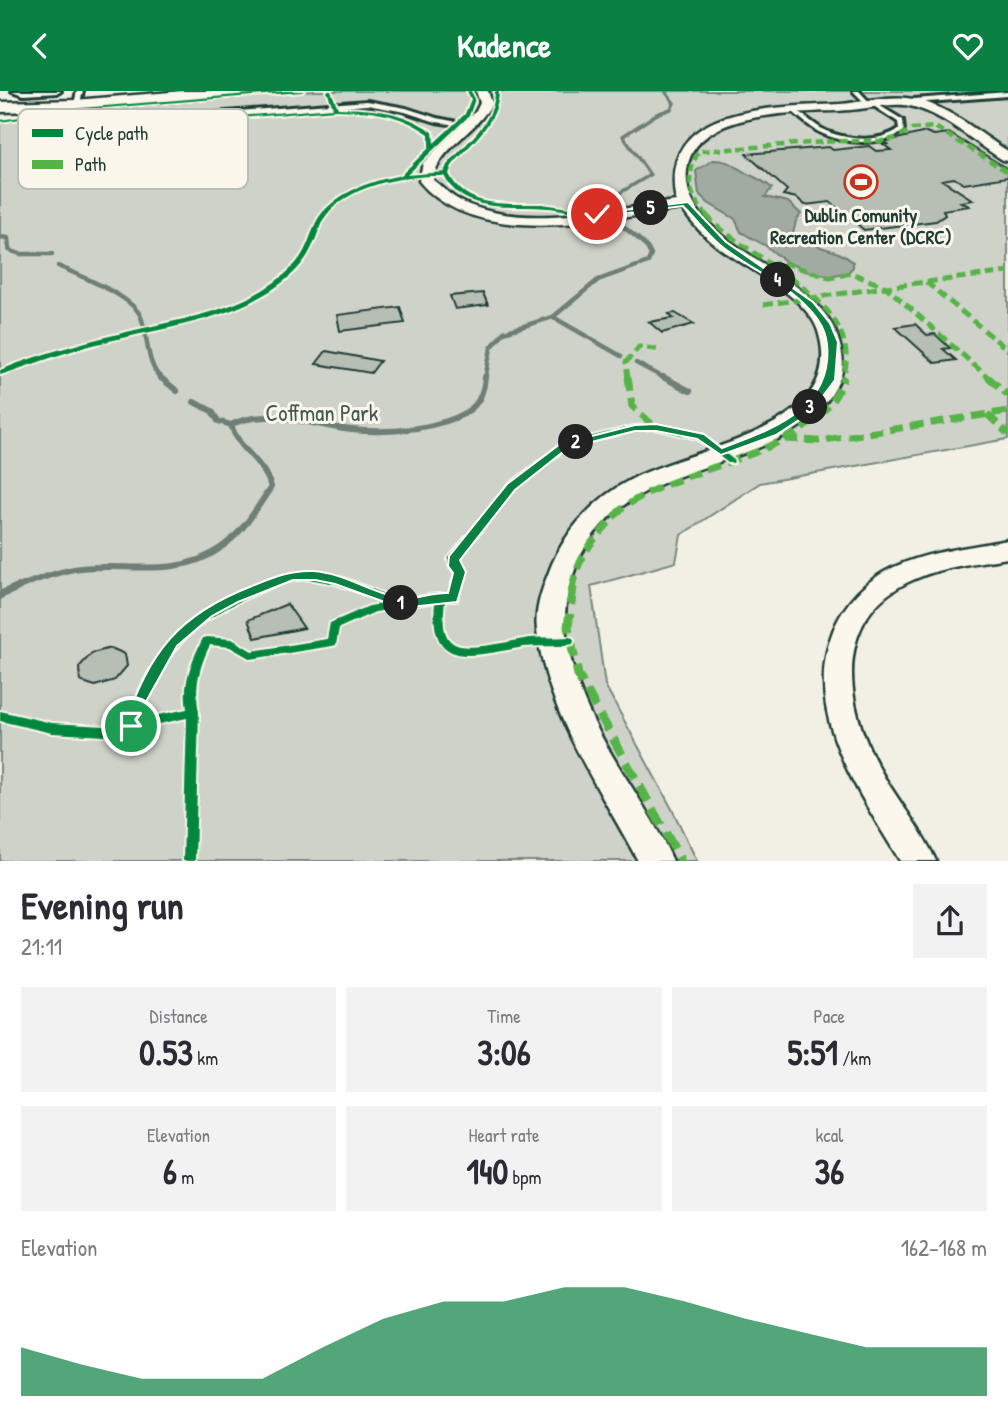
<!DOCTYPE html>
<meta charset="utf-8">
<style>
body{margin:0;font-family:"Patrick Hand",sans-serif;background:#f2f2f3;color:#2b2b33;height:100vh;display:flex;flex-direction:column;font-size:26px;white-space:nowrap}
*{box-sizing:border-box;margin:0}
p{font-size:23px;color:#7c7c81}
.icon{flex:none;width:38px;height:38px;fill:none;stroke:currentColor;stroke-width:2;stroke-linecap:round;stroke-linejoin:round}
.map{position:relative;height:770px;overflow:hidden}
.drawer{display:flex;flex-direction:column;background:#fff;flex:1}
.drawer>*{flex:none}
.pin{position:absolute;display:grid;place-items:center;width:60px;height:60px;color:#fff;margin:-30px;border:4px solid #fff;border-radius:50%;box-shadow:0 2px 7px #0007}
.km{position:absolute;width:35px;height:35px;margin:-18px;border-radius:50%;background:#222;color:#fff;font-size:19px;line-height:35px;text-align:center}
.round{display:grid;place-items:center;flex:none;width:74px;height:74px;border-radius:0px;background:#f2f2f3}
.head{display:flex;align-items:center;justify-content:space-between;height:119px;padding:0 21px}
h1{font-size:38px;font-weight:800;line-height:52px}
.stats{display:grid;grid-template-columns:repeat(3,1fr);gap:10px;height:119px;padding:7px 21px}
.stats div{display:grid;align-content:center;border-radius:0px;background:#f2f2f3;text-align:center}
.stats b{font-size:35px;font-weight:800}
.stats small{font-size:19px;font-weight:400}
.stats p{font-size:19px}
.chart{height:196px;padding:14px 21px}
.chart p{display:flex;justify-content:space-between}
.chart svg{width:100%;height:126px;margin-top:7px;fill:#0b8043;opacity:.7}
header{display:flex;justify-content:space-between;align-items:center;height:91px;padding:0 21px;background:#0b8043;color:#fff;font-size:32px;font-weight:800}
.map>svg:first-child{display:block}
.green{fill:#cfd2c8;stroke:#77887e;stroke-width:2}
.water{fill:#a2aba1;stroke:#6e7f75;stroke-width:2}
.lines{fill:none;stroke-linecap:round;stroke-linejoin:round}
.stream-far3{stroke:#6e7f75;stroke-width:3.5}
.stream-far2{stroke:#6e7f75;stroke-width:4.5}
.stream-far1{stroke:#6e7f75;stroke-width:6}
.stream{stroke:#6e7f75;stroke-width:8}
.building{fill:#b7beb3;stroke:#1f3d34;stroke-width:2}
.lane-casing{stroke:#1f3d34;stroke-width:6}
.street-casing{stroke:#1f3d34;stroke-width:5}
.secondary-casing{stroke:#1f3d34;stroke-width:5}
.lane{fill:#fbf7ec;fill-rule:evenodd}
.street{fill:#fbf7ec;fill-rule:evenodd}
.secondary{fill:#fbf7ec;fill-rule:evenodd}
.quiet-far3{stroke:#55b346;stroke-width:4.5;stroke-dasharray:8 4.5;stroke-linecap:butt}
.quiet-far2{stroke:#55b346;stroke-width:5;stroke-dasharray:10 5;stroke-linecap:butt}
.quiet-far1{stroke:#55b346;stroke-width:7;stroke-dasharray:14 7;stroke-linecap:butt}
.quiet{stroke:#55b346;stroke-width:9;stroke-dasharray:18 9;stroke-linecap:butt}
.cycleway-casing{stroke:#fbf7ec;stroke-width:4}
.cycleway{fill:#00873e;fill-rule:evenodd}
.route{fill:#0b8043;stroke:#fff;stroke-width:2}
.labels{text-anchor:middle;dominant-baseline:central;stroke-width:6;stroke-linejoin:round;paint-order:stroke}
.far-poi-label{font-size:19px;font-weight:bold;fill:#1f3d34;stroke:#fbf7ec}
.park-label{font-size:23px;fill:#425b52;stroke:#fbf7ec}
.key{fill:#fbf7ec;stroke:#b9bfb5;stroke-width:2}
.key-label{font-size:19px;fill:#1f3d34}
</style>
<header><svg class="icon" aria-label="back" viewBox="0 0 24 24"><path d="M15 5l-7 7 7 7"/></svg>Kadence<svg class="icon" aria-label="heart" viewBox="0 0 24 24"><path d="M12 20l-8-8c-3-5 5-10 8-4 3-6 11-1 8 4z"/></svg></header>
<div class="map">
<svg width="1008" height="770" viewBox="0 0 1008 770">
<rect width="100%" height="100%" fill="#f2f0e5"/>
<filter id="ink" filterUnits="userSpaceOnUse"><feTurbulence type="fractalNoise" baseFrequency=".0143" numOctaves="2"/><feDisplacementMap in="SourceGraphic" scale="14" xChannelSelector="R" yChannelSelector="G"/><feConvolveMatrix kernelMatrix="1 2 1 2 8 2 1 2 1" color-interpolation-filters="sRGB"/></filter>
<g filter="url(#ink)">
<!-- green -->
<path class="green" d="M 315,0 L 1008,0 L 1008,348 L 760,392 L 681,444 L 676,471 L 591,495 L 605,594 L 672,718 L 697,770 L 0,770 L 0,32 L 60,21 Z"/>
<!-- water -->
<path class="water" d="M 713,69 C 730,69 733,75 746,82 C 756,87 763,89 772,97 L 765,106 L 788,111 L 801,123 L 796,130 L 793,143 C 814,159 837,156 853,171 L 853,176 L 848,181 L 830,185 L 806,180 L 785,170 L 766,155 L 741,141 L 735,128 L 708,112 L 699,103 L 696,80 Z"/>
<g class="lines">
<!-- stream-far3 -->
<path class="stream-far3" d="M 617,126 L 616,108 L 618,103 L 650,84 L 623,45 L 657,23 L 671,18 L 674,12 L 665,0"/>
<!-- stream-far2 -->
<path class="stream-far2" d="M 0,146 L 8,147 L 9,159 L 20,163 L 52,163
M 58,175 C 78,184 133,205 141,226 C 149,247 145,270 161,288
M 553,226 L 621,265
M 636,272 L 666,288
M 485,288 L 491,257 L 504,241 L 553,226 L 598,189 L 648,171 L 651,164 C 644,146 622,141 616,124"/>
<!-- stream-far1 -->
<path class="stream-far1" d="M 160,286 L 177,300
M 663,286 L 690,300
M 194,311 L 212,320 L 218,330 L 231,334
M 14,498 C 35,489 58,480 81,477 C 126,472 179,487 219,458 C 242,443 256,419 271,396 C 264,370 239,360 231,334 C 267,315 313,335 352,339 C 385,342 415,340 447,330 C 471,322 483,312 485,286"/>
<!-- stream -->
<path class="stream" d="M 0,504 L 18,496"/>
</g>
<!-- building -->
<path class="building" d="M 926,41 L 934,44 L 949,42 L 1008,78 L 1008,86 L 964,93 L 954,87 L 942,89 L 973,109 L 961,111 L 969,115 L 943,119 L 945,124 L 936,130 L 864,139 L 830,111 L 805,114 L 797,107 L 783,104 L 787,99 L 746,63 L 829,56 L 833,59 L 869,55 L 876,60 L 891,59 L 883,53 L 889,53 L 884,51 Z
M 483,202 L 488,214 L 455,218 L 450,205 Z
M 400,216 L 405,232 L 340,240 L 337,224 Z
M 675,222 L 694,233 L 662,242 L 649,231 L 673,227 L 669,223 Z
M 915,233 L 927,244 L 935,243 L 950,257 L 943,258 L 956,269 L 935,272 L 895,236 Z
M 326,260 L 380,270 L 371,282 L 316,273 Z
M 287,513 L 304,537 L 255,547 L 248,529 Z
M 111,557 L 125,563 L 127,575 L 115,589 L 95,595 L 80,590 L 79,576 L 92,562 Z"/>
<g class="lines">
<defs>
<path id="lane" d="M 12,0 L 61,0 L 58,2 L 23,4 Z
M 77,0 L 83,0 L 76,29 L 86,32 L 367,10 L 406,17 L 437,27 L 472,34 L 469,36 L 436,31 L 405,21 L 367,14 L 86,36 L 70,30 Z
M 853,0 L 859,0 L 872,14 L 877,13 L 903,29 L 904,40 C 880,56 844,53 819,41 C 810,36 801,28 793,21 L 798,20 C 807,27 816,35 826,40 C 848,49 879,52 899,38 L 898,31 L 872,14 L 868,15 Z
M 1008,1 L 1008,5 L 914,12 L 911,10 L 914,8 Z"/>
<path id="street" d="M 476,0 L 488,0 L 492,12 C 478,40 437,58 433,89 C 440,94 447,101 454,106 C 510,142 613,118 676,110 C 656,12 774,17 840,13 C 863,11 891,3 914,8 C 948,15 980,43 1008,60 L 1008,70 L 1003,69 C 975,52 946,25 914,16 C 895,10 869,18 850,19 C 803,23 694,16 687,79 C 678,155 821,177 839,251 C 843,264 845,277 839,289 C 797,389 626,354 577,473 C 561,514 562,539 574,580 C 593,650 644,705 673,770 L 638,770 C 599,697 547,623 537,539 C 534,517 544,493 552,473 C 568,437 595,407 630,389 C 691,355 850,341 818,240 C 807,205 746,177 718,156 C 704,145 692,133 682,118 C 606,128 475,159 419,90 L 423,72 L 476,20 L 480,12 Z
M 1008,449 L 1008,467 C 977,472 944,475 915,488 C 833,522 843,610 878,675 C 895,707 921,736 936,770 L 900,770 C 859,701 801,622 833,540 C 844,512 867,488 894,476 C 930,460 970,456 1008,449 Z"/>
<path id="secondary" d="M 183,0 L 251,0 L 243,5 L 75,19 L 0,21 L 0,11 L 75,9 Z"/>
</defs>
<!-- lane casing -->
<use href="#lane" class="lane-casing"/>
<!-- street casing -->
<use href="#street" class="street-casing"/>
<!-- secondary casing -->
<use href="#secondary" class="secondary-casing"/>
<!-- lane -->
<use href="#lane" class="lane"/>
<!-- street -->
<use href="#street" class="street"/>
<!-- secondary -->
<use href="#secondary" class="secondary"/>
<!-- quiet-far3 -->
<path class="quiet-far3" d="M 708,126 C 688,103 685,89 698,61 L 702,60 L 838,50 L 881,50 L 896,47 L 912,38 L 935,36 L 1008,81"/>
<!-- quiet-far2 -->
<path class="quiet-far2" d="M 706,124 C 749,171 867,208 843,288
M 768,173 L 781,171 L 830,187 L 851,182 L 886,196 L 1008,181
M 926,191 L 1008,259
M 763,214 L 886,196 L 990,288
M 628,288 L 626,271 L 639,256 L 662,259"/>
<!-- quiet-far1 -->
<path class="quiet-far1" d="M 628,286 L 632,315 L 655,336
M 988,286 L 1008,304
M 987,323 L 1008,343
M 785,348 L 818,350 L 1008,320
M 572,498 C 575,477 586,457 600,442 C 608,433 616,421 626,415 C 686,371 819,366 844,286"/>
<!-- quiet -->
<path class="quiet" d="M 573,496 L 568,536 L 578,584 L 681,770"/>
<defs>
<path id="cycleway" d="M 285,0 L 304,0 L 302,1 L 81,19 L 59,23 L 58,31 L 63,36 L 74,39 L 333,17 L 327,0 L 331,0 L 338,17 C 375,18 402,20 433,41 L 434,52 L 465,23 L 471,8 L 467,0 L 471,0 L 475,8 L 469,25 L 407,84 L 444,81 L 447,74 C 466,52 495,31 495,0 L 499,0 C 499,31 470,53 452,75 L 449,83 C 467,119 508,112 542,113 C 552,114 560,116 570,117 C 577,118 585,117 591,119 C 578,124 562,118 548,117 C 511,114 464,124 444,85 C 405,84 346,93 323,129 C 319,137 317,146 313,154 C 306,171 293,184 279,194 C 226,232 158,237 97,253 C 64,261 32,274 0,284 L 0,279 C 45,261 91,249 139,238 C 181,228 223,222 261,200 C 279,189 298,175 306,156 C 311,146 313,135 319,126 C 338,100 373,89 403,84 L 403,82 L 429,57 L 429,43 C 398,22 372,20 336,19 L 74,41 L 59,38 L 54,31 L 54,23 L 0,31 L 0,29 L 81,17 Z
M 656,334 L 703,344 L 735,370 L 734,372 L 728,372 L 697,348 L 656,338 L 634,339 L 567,357 L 514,398 L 458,469 L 459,474 L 465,481 L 457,510 L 445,510 C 444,523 440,543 453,552 C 467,562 513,549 530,547 C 543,546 556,547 569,546 L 573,547 L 574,550 L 573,553 C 557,557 540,554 524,556 C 476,564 428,582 435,511 L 375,521 L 339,537 L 336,554 L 332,555 L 251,568 L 230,556 L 210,554 C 199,576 194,597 199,621 L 195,770 L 183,770 L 187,627 L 104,645 L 52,642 L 0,630 L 0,620 L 52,632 L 104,635 L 127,630 C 155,557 177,530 249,497 C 270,488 292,479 315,481 C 337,483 357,492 377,500 C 384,503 394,508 402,509 C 406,509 413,507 417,506 C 428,504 438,502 449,503 L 455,482 L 449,475 L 448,468 L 508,394 L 561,353 L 634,335 ZM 308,488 L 336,493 L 388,512 L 369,515 L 330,532 L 327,548 L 252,560 L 232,548 L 207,546 L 203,547 C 192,569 182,592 187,618 L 139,628 C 162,565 186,535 247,507 C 267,498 285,489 308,488 Z"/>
</defs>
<!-- cycleway casing -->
<use href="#cycleway" class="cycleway-casing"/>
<!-- cycleway -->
<use href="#cycleway" class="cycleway"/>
</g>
</g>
<!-- route -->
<path class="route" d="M 688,111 L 726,151 L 813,211 L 830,232 L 838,251 L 835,289 L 811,321 L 776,344 L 721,364 L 697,348 L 656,340 L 635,340 L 568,357 L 515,399 L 460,469 L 466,481 L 457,511 L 401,517 L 335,493 L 315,489 L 293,489 L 238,511 L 212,525 L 177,555 L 147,609 L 136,640 L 126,640 L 124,635 C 150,561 177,524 252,495 C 272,487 290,479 313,480 C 344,482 370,501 400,507 C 415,509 432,501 448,502 L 453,482 L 448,475 L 449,465 L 507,393 L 560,353 L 635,334 L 656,333 L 704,343 L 722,357 C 765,341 822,322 827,270 C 829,248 824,233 808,217 C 786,192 746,176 720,154 C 707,143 696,128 683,115 L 597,126 L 593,123 Z"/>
<!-- icons -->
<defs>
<symbol id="stadium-ring" viewBox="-11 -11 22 22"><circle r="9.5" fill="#fbf7ec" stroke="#c8321e" stroke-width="1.5"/><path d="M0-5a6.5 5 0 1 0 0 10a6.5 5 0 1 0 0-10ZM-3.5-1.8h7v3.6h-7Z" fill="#c8321e"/></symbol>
</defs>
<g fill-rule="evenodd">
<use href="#stadium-ring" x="842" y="72" width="38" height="38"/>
</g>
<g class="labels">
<!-- far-poi labels -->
<g class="far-poi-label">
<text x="861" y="124">Dublin Comunity<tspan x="861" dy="22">Recreation Center (DCRC)</tspan></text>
</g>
<!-- park labels -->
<g class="park-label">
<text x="322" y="321">Coffman Park</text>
</g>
</g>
<!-- legend -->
<rect x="18" y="18" width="230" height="80" rx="10" class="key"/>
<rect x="32" y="38" width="31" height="8" fill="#00873e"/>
<rect x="32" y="69" width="31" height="9" fill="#55b346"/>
<g class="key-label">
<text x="75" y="49">Cycle path</text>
<text x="75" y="80">Path</text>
</g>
</svg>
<div class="pin" style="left:131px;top:635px;background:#1e9e55"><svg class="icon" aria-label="arrive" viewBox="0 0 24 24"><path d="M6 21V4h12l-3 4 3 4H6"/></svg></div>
<div class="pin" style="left:597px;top:123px;background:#d93025"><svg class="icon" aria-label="check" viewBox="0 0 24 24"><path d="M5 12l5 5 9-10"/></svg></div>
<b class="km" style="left:401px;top:512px">1</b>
<b class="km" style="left:576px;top:351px">2</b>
<b class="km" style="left:810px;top:316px">3</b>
<b class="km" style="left:778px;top:189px">4</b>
<b class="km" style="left:651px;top:117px">5</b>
</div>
<section class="drawer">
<div class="head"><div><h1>Evening run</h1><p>21:11</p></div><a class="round"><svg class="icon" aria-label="share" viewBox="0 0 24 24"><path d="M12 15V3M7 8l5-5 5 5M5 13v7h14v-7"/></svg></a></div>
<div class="stats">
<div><p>Distance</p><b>0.53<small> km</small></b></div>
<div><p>Time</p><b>3:06</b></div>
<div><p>Pace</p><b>5:51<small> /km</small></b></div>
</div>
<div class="stats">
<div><p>Elevation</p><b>6<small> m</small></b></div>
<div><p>Heart rate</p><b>140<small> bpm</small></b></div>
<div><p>kcal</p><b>36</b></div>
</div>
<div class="chart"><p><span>Elevation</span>162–168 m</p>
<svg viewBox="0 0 160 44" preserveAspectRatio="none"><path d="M0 44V27L10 33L20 38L30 38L40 38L50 27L60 17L70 11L80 11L90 6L100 6L110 11L120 17L130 22L140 27L150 27L160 27V44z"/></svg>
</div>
</section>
